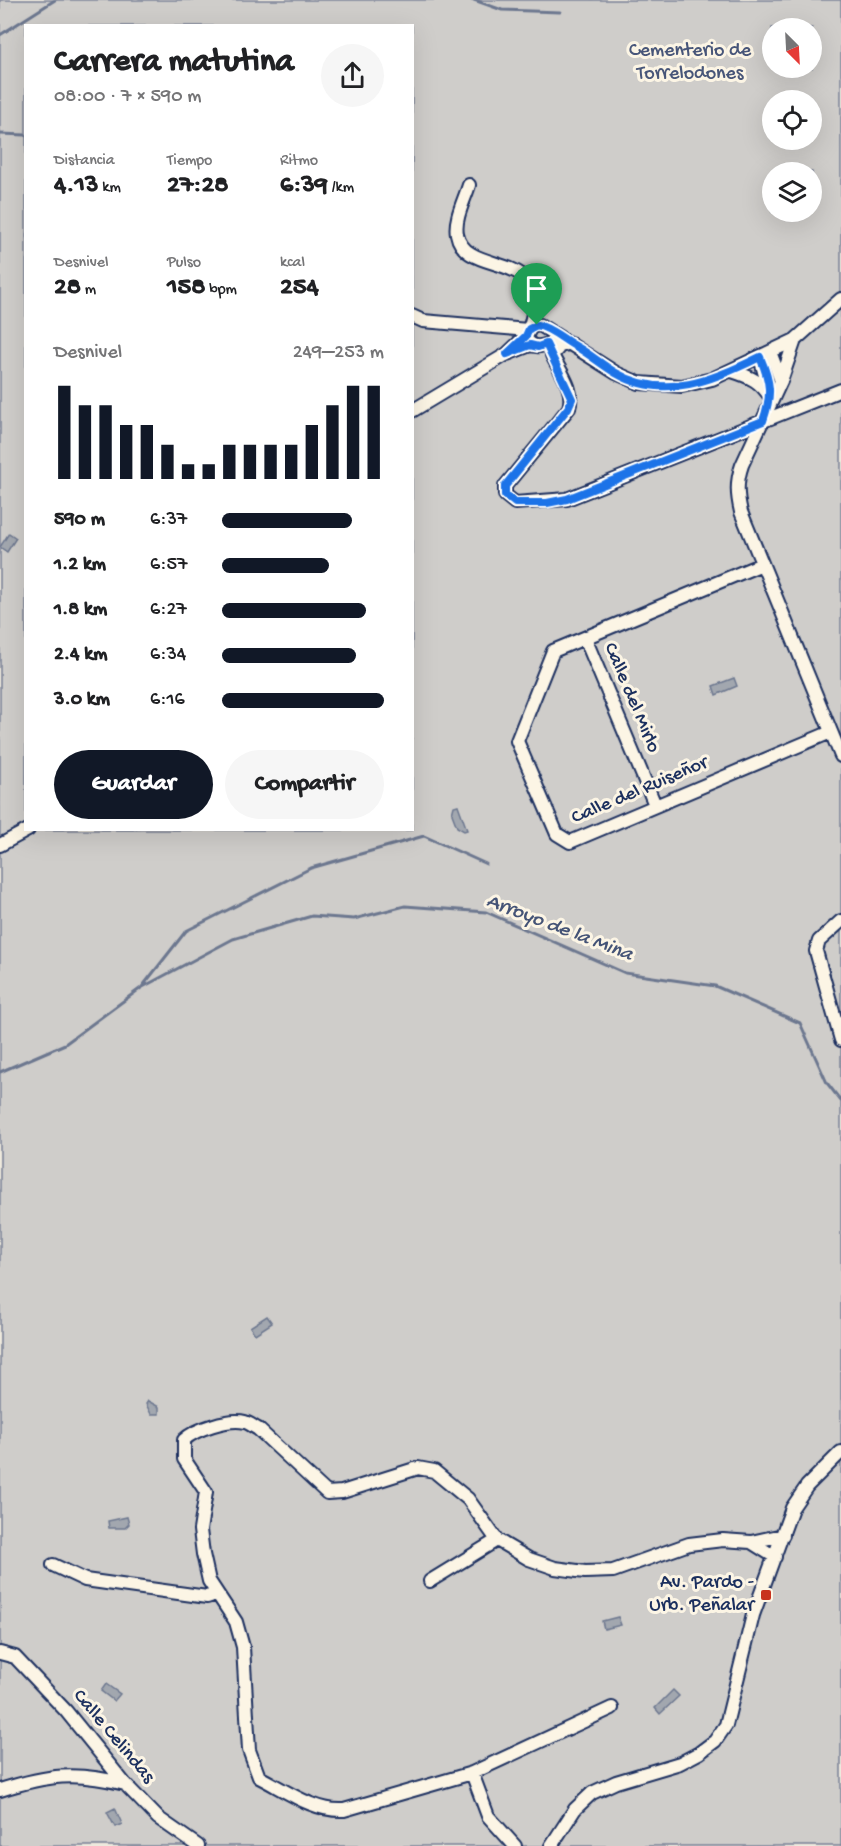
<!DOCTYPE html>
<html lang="es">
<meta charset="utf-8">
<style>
body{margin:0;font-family:"Gochi Hand",sans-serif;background:#f6f6f6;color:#202124;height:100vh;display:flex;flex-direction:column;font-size:22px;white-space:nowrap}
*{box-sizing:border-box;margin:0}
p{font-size:20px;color:#757577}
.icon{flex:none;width:33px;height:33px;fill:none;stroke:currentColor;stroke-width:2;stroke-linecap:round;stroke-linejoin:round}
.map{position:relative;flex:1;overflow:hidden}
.drawer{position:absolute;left:24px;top:24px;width:390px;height:807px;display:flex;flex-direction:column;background:#fff;border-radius:0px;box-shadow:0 6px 24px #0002}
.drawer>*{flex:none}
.needle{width:39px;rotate:156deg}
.fabs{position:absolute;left:762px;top:18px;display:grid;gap:12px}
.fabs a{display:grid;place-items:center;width:60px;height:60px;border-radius:50%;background:#fff;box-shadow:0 6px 24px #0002;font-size:30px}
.pin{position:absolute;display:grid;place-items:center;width:51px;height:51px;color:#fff;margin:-62px -26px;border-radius:50% 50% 50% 0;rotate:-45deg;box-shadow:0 0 6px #0007}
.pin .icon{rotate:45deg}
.round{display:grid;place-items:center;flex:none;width:63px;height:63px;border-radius:32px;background:#f6f6f6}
.headline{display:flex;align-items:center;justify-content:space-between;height:102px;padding:0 30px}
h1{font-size:33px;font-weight:700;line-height:45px}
.stats{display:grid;grid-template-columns:repeat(3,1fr);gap:9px;height:102px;padding:6px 30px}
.stats div{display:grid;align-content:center}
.stats b{font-size:26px;font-weight:700}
.stats small{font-size:16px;font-weight:400}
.stats p{font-size:16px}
.chart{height:168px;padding:12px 30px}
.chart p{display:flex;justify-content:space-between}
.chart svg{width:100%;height:108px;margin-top:6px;stroke:#111827;stroke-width:6}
.cta{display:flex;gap:12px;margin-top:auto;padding:12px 30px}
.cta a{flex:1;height:69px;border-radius:36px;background:#111827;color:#fff;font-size:24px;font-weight:700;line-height:69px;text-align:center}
.cta a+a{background:#f6f6f6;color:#202124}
ul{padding:0 30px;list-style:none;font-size:20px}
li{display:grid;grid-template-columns:96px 72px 1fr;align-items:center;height:45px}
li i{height:15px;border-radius:8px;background:#111827}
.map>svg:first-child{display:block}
.green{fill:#cfcdca;stroke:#757e94;stroke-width:1.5;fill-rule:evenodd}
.water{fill:#a2a7af;stroke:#6c778f;stroke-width:1.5}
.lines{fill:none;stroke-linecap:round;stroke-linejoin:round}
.stream{stroke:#6c778f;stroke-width:3}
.minor-casing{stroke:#1b2f5e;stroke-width:16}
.minor{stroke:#fcf5e5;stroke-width:12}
.route-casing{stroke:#fff;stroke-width:12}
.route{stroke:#1a73e8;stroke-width:8}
.poi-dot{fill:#c8321e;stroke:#fcf5e5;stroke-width:2}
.labels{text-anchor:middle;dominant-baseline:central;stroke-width:6;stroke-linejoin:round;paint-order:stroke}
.park-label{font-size:20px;fill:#485679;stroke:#fcf5e5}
.street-label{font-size:20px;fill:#1b2f5e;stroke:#fcf5e5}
.poi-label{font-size:20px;fill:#1b2f5e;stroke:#fcf5e5;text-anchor:end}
.water-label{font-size:21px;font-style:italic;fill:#445376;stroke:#fcf5e5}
</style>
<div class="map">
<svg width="841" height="1846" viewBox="0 0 841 1846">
<rect width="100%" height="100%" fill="#eee9dd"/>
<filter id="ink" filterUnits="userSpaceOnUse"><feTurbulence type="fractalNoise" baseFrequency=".0167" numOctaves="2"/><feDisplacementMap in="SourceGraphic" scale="12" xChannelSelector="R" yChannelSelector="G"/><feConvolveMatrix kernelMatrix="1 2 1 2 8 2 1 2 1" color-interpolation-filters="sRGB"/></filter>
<g filter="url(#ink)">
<!-- green -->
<path class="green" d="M 0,0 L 841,0 L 841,1846 L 0,1846 ZM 26,26 L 412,26 L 412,830 L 26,830 ZM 772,28 L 812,28 L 812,68 L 772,68 ZM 772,100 L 812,100 L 812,140 L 772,140 ZM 772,172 L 812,172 L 812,212 L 772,212 Z"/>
<!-- water -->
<path class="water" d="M 9,533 L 16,538 L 7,552 L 0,547 Z
M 734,678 L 737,686 L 716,695 L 713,686 Z
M 458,805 L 467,830 L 464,831 L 457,827 L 452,814 L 454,806 Z
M 267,1316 L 272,1323 L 255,1334 L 250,1327 Z
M 148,1401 L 159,1407 L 159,1414 L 151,1414 L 146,1404 Z
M 127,1517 L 129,1524 L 125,1528 L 109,1528 L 108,1521 Z
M 618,1617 L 621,1625 L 604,1629 L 602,1621 Z
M 106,1684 L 120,1694 L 114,1701 L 101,1691 Z
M 673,1690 L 679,1696 L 660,1714 L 655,1708 Z
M 115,1808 L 122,1824 L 115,1827 L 107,1812 Z"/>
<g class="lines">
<!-- stream -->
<path class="stream" d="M 474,0 L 502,10 L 560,12
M 0,35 L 55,0
M 0,134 L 26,135
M 142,987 L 186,931 L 311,868 L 424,836 L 486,864
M 0,1072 L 65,1044 L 141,988 L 233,939 L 312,916 L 354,919 L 405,906 L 486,912 L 625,973 L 715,986 L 800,1023 L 827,1083 L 841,1101"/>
<defs>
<path id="minor" d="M 469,185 C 465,199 454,219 457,234 C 465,280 557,245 529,329
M 412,316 L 423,321 L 528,330
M 527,340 C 536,353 549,342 561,339
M 795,340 L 781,381 L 742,465 C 736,482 737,495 741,512 L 841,756
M 570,343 L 560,346 L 552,355 C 560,372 575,389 569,408 L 505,486 L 505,495 L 515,503 L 567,499 L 841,390
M 770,352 L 781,381
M 507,354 L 526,336 L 531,327 L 540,325 L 616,373 L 639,383 L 682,386 L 712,379 L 795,340 L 841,299
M 760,357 L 770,394
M 732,371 C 751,377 760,381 771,398
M 412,411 L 507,354 L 530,345
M 762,564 L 553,651 L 517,741 L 557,834 L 570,842 L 831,732
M 585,638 L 655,805
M 0,845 L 28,830
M 841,921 L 819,941 L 816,951 L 841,1040
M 751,1542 L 775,1557
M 53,1565 L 85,1580 L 207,1597 L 216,1594
M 430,1581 L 497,1540
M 0,1653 L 15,1657 L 66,1711 L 125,1784 L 158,1818 L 198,1846
M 612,1708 L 472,1773 L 344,1810 C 314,1812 285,1790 259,1777 L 249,1750 L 243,1647 L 236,1622 L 209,1581 L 203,1554 L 200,1530 L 206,1492 L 184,1459 L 184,1440 C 195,1429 229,1418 245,1422 C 249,1423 254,1427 258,1429 L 327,1493 L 342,1492 L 418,1468 L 434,1471 L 468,1499 L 497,1540 L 529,1559 L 555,1568 L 585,1572 L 613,1571 L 689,1544 L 723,1540 L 751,1542 L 783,1535
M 472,1773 L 488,1816 L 515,1846
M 0,1790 C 48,1775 75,1771 125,1784
M 551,1846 L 575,1809 L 592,1793 L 616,1782 L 680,1763 L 699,1753 L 715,1741 L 726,1725 L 753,1615 L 792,1508 L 807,1486 L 841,1452"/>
</defs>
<!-- minor casing -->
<use href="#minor" class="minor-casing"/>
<!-- minor -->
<use href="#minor" class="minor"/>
</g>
</g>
<g class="lines" filter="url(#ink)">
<defs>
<path id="route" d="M 537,325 C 550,327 565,341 577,347 C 591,355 602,365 616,373 C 664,401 714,380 760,357 C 771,383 772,395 763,421 L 567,499 L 547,503 L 515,503 L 505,495 L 505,486 L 568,408 L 572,399 L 546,344 L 538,347 L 530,345 L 507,354 L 526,336 L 529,329 Z"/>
</defs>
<!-- route casing -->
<use href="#route" class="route-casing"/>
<!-- route -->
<use href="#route" class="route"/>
</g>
<!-- markers -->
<rect class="poi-dot" x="760" y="1589" width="12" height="12" rx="3"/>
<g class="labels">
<!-- park labels -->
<g class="park-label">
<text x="690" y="51">Cementerio de<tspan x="690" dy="23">Torrelodones</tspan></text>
</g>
<!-- street labels -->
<g class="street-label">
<text transform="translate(631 698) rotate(67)">Calle del Mirlo</text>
<text transform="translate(640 791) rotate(-23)">Calle del Ruiseñor</text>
<text transform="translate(113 1737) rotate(50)">Calle Celindas</text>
</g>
<!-- poi labels -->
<g class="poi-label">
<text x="754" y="1583">Av. Pardo -<tspan x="754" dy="23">Urb. Peñalar</tspan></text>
</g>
<!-- water labels -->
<g class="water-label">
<text transform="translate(559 929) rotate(21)">Arroyo de la Mina</text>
</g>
</g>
</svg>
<div class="fabs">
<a><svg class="needle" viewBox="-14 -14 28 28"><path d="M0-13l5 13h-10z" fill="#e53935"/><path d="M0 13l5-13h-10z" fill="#757577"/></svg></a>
<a><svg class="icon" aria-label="locate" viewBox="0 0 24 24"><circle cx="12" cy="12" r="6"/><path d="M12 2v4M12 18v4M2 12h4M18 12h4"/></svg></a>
<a><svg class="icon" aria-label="layers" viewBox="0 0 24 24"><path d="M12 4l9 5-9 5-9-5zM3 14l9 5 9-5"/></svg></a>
</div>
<div class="pin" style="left:537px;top:325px;background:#1e9e55"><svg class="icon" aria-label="arrive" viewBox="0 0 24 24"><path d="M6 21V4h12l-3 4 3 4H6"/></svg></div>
<section class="drawer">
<div class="headline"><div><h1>Carrera matutina</h1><p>08:00 · 7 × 590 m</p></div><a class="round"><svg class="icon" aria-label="share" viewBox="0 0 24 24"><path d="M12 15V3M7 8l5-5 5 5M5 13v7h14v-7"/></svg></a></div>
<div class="stats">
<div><p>Distancia</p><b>4.13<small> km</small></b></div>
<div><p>Tiempo</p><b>27:28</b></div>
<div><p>Ritmo</p><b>6:39<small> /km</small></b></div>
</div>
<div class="stats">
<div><p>Desnivel</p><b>28<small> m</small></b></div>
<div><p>Pulso</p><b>158<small> bpm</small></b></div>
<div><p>kcal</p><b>254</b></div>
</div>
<div class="chart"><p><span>Desnivel</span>249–253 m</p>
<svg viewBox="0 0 160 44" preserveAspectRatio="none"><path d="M5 44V6M15 44V14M25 44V14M35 44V22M45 44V22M55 44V30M65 44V38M75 44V38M85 44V30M95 44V30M105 44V30M115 44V30M125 44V22M135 44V14M145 44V6M155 44V6"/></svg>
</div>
<ul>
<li><b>590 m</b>6:37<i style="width:80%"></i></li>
<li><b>1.2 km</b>6:57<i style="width:66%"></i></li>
<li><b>1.8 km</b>6:27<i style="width:89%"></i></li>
<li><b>2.4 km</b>6:34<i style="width:83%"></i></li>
<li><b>3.0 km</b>6:16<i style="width:100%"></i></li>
</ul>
<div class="cta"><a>Guardar</a><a>Compartir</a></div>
</section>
</div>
